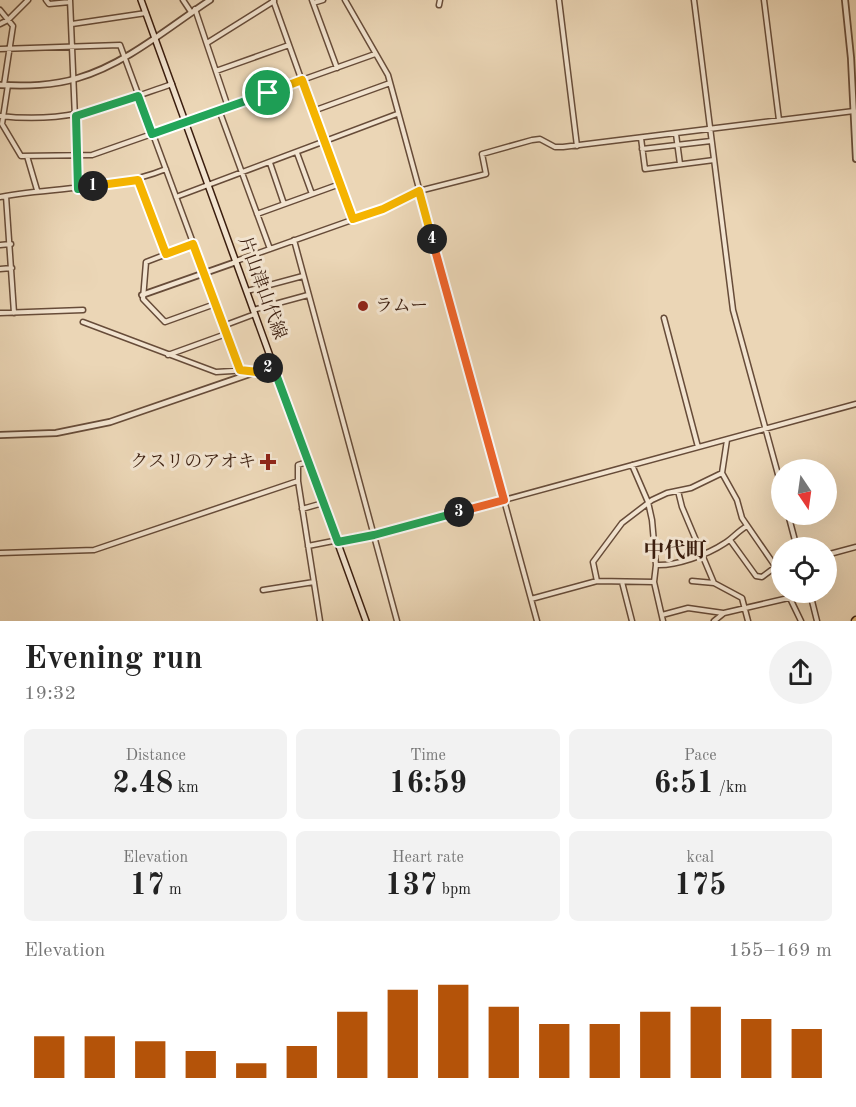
<!DOCTYPE html>
<meta charset="utf-8">
<style>
body{margin:0;font-family:"Old Standard TT","Noto Serif JP",serif;background:#f2f2f2;color:#222;height:100vh;display:flex;flex-direction:column;font-size:22px;white-space:nowrap}
*{box-sizing:border-box;margin:0}
p{font-size:20px;color:#767676}
.icon{flex:none;width:33px;height:33px;fill:none;stroke:currentColor;stroke-width:2;stroke-linecap:round;stroke-linejoin:round}
.map{position:relative;height:621px;overflow:hidden}
.side{display:flex;flex-direction:column;background:#fff;flex:1}
.side>*{flex:none}
.needle{width:39px;rotate:167deg}
.buttons{position:absolute;left:771px;top:459px;display:grid;gap:12px}
.buttons a{display:grid;place-items:center;width:66px;height:66px;border-radius:50%;background:#fff;box-shadow:0 6px 24px #0002;font-size:30px}
.pin{position:absolute;display:grid;place-items:center;width:51px;height:51px;color:#fff;margin:-26px;border:3px solid #fff;border-radius:50%;box-shadow:0 2px 6px #0007}
.km{position:absolute;width:30px;height:30px;margin:-15px;border-radius:50%;background:#222;color:#fff;font-size:16px;line-height:30px;text-align:center}
.round{display:grid;place-items:center;flex:none;width:63px;height:63px;border-radius:32px;background:#f2f2f2}
.summary{display:flex;align-items:center;justify-content:space-between;height:102px;padding:0 24px}
h1{font-size:33px;font-weight:700;line-height:45px}
.stats{display:grid;grid-template-columns:repeat(3,1fr);gap:9px;height:102px;padding:6px 24px}
.stats div{display:grid;align-content:center;border-radius:9px;background:#f2f2f2;text-align:center}
.stats b{font-size:30px;font-weight:700}
.stats small{font-size:16px;font-weight:400}
.stats p{font-size:16px}
.chart{height:168px;padding:12px 24px}
.chart p{display:flex;justify-content:space-between}
.chart svg{width:100%;height:108px;margin-top:6px;stroke:#b45309;stroke-width:6}
.map>svg:first-child{display:block}
.lines{fill:none;stroke-linecap:round;stroke-linejoin:round}
.minor-casing{stroke:#674c39;stroke-width:7}
.tertiary-casing{stroke:#674c39;stroke-width:8}
.secondary-casing{stroke:#3b1e0f;stroke-width:8}
.trunk-casing{stroke:#3b1e0f;stroke-width:9}
.minor{stroke:#f2e4d0;stroke-width:4}
.tertiary{stroke:#f2e4d0;stroke-width:4.5}
.secondary{stroke:#f2e4d0;stroke-width:5}
.trunk{stroke:#e6bb7b;stroke-width:6}
.split-1-casing{stroke:#fff;stroke-width:12}
.split-2-casing{stroke:#fff;stroke-width:12}
.split-3-casing{stroke:#fff;stroke-width:12}
.split-4-casing{stroke:#fff;stroke-width:12}
.split-5-casing{stroke:#fff;stroke-width:12}
.split-1{stroke:#22a559;stroke-width:8}
.split-2{stroke:#f5b400;stroke-width:8}
.split-3{stroke:#22a559;stroke-width:8}
.split-4{stroke:#f0652b;stroke-width:8}
.split-5{stroke:#f5b400;stroke-width:8}
.poi-dot{fill:#8f2418;stroke:#f2e4d0;stroke-width:2}
.labels{text-anchor:middle;dominant-baseline:central;stroke-width:6;stroke-linejoin:round;paint-order:stroke}
.street-label{font-size:18px;fill:#3b1e0f;stroke:#f2e4d0}
.poi-label{font-size:18px;fill:#3b1e0f;stroke:#f2e4d0;text-anchor:start}
.quarter-label{font-size:21px;font-weight:bold;fill:#3b1e0f;stroke:#f2e4d0}
</style>
<div class="map">
<svg width="856" height="621" viewBox="0 0 856 621">
<rect width="100%" height="100%" fill="#ebd6b6"/>
<filter id="stains"><feTurbulence type="fractalNoise" baseFrequency=".00333" numOctaves="4"/><feColorMatrix values="0 0 0 0 .2 0 0 0 0 .09 0 0 0 0 .02 0 0 0 .5 -.17"/></filter>
<radialGradient id="worn" r=".72"><stop offset=".6" stop-color="#630" stop-opacity="0"/><stop offset="1" stop-color="#630" stop-opacity=".3"/></radialGradient>
<g class="lines">
<defs>
<path id="minor" d="M 46,0 L 49,4 L 70,2
M 70,0 L 78,189
M 183,0 L 191,12
M 273,0 L 324,143
M 312,0 L 337,68
M 345,0 L 388,75 L 537,621
M 559,0 L 577,146
M 694,0 L 733,310 L 782,489
M 764,0 L 779,120
M 313,3 L 323,0
M 439,5 L 440,0
M 195,9 L 228,107
M 0,10 L 13,26 L 4,85
M 0,24 L 8,20 L 28,0
M 72,24 L 146,13
M 207,43 L 274,1
M 0,49 L 120,45 L 240,370
M 216,71 L 289,45
M 302,80 L 375,54
M 8,85 L 2,124 L 21,156 L 92,155 L 186,122
M 219,110 L 270,249
M 313,111 L 390,83
M 0,116 C 69,124 108,106 172,84
M 676,134 L 680,164
M 641,138 L 645,169 L 714,160
M 325,142 L 353,219
M 642,149 L 711,141
M 297,153 L 312,194
M 27,156 L 37,190
M 270,163 L 284,204
M 138,180 L 166,254
M 6,196 L 14,313
M 0,197 C 55,186 112,191 166,169
M 176,197 L 397,114
M 257,214 L 340,184
M 294,240 L 397,621
M 193,244 L 146,262 L 143,299 L 165,322 L 215,304
M 0,245 L 11,244
M 236,261 L 383,209 L 419,191 L 486,174 L 482,154 L 532,140 L 540,139 L 555,147 L 563,147 L 854,111
M 0,269 L 12,268
M 247,291 L 303,276
M 253,310 L 308,295
M 0,313 L 83,310
M 664,318 L 698,447
M 83,322 L 216,372 L 249,370 L 256,372
M 223,326 L 255,314
M 168,355 L 226,334
M 307,462 L 298,465 L 298,481 L 320,621
M 632,465 L 648,502 L 652,520 L 656,565 L 654,582 L 663,621
M 722,473 L 737,500 L 742,518 L 773,563 L 782,582
M 678,491 L 682,507 L 714,583 L 742,598 L 748,621
M 302,509 L 323,503
M 788,514 L 797,548
M 730,540 L 756,576 L 762,577 L 774,568
M 308,546 L 409,526 L 856,404
M 0,553 L 94,550 L 298,481
M 826,555 L 856,547
M 656,565 C 676,566 707,555 725,543 C 733,538 738,531 747,526
M 597,581 L 593,562 L 622,523 L 652,500 L 667,493 L 691,488 L 722,473 L 727,440
M 692,581 L 714,583
M 622,582 L 632,621
M 263,590 L 314,582
M 787,592 L 801,621
M 810,593 L 817,621
M 531,599 L 597,581 L 654,582
M 662,615 L 688,608 L 723,613
M 714,621 L 724,613 L 810,593"/>
<path id="tertiary" d="M 845,0 L 851,58 L 856,159
M 0,85 C 26,86 53,86 78,78 C 126,64 169,27 210,0
M 186,122 L 302,80
M 142,295 L 236,262
M 0,435 L 56,433 L 110,422 L 273,366"/>
<path id="secondary" d="M 141,0 L 366,621"/>
<path id="trunk" d="M 855,621 L 856,620"/>
</defs>
<!-- minor casing -->
<use href="#minor" class="minor-casing"/>
<!-- tertiary casing -->
<use href="#tertiary" class="tertiary-casing"/>
<!-- secondary casing -->
<use href="#secondary" class="secondary-casing"/>
<!-- trunk casing -->
<use href="#trunk" class="trunk-casing"/>
<!-- minor -->
<use href="#minor" class="minor"/>
<!-- tertiary -->
<use href="#tertiary" class="tertiary"/>
<!-- secondary -->
<use href="#secondary" class="secondary"/>
<!-- trunk -->
<use href="#trunk" class="trunk"/>
</g>
<g class="lines">
<defs>
<path id="split-1" d="M 93,186 L 78,189 L 76,116 L 138,96 L 152,134 L 268,93"/>
<path id="split-2" d="M 93,186 L 138,180 L 166,254 L 193,244 L 240,370 L 257,372 L 268,368"/>
<path id="split-3" d="M 268,368 L 273,366 L 338,542 L 374,535 L 459,512"/>
<path id="split-4" d="M 432,239 L 504,500 L 459,512"/>
<path id="split-5" d="M 268,93 L 302,80 L 353,219 L 383,209 L 419,191 L 432,239"/>
</defs>
<!-- split-1 casing -->
<use href="#split-1" class="split-1-casing"/>
<!-- split-2 casing -->
<use href="#split-2" class="split-2-casing"/>
<!-- split-3 casing -->
<use href="#split-3" class="split-3-casing"/>
<!-- split-4 casing -->
<use href="#split-4" class="split-4-casing"/>
<!-- split-5 casing -->
<use href="#split-5" class="split-5-casing"/>
<!-- split-1 -->
<use href="#split-1" class="split-1"/>
<!-- split-2 -->
<use href="#split-2" class="split-2"/>
<!-- split-3 -->
<use href="#split-3" class="split-3"/>
<!-- split-4 -->
<use href="#split-4" class="split-4"/>
<!-- split-5 -->
<use href="#split-5" class="split-5"/>
</g>
<!-- markers -->
<g class="poi-dot">
<circle cx="363" cy="306" r="6"/>
<path d="M265 453h6v6h6v6h-6v6h-6v-6h-6v-6h6z"/>
</g>
<g class="labels">
<!-- street labels -->
<g class="street-label">
<text transform="translate(262 288) rotate(70)">片山津山代線</text>
</g>
<!-- poi labels -->
<g class="poi-label">
<text x="375" y="306">ラムー</text>
<text x="256" y="462" text-anchor="end">クスリのアオキ</text>
</g>
<!-- quarter labels -->
<g class="quarter-label">
<text x="675" y="551">中代町</text>
</g>
</g>
<rect width="100%" height="100%" filter="url(#stains)"/>
<rect width="100%" height="100%" fill="url(#worn)"/>
</svg>
<div class="buttons">
<a><svg class="needle" viewBox="-14 -14 28 28"><path d="M0-13l5 13h-10z" fill="#e53935"/><path d="M0 13l5-13h-10z" fill="#767676"/></svg></a>
<a><svg class="icon" aria-label="locate" viewBox="0 0 24 24"><circle cx="12" cy="12" r="6"/><path d="M12 2v4M12 18v4M2 12h4M18 12h4"/></svg></a>
</div>
<div class="pin" style="left:268px;top:93px;background:#1e9e55"><svg class="icon" aria-label="arrive" viewBox="0 0 24 24"><path d="M6 21V4h12l-3 4 3 4H6"/></svg></div>
<b class="km" style="left:93px;top:186px">1</b>
<b class="km" style="left:268px;top:368px">2</b>
<b class="km" style="left:459px;top:512px">3</b>
<b class="km" style="left:432px;top:239px">4</b>
</div>
<section class="side">
<div class="summary"><div><h1>Evening run</h1><p>19:32</p></div><a class="round"><svg class="icon" aria-label="share" viewBox="0 0 24 24"><path d="M12 15V3M7 8l5-5 5 5M5 13v7h14v-7"/></svg></a></div>
<div class="stats">
<div><p>Distance</p><b>2.48<small> km</small></b></div>
<div><p>Time</p><b>16:59</b></div>
<div><p>Pace</p><b>6:51<small> /km</small></b></div>
</div>
<div class="stats">
<div><p>Elevation</p><b>17<small> m</small></b></div>
<div><p>Heart rate</p><b>137<small> bpm</small></b></div>
<div><p>kcal</p><b>175</b></div>
</div>
<div class="chart"><p><span>Elevation</span>155–169 m</p>
<svg viewBox="0 0 160 44" preserveAspectRatio="none"><path d="M5 44V27M15 44V27M25 44V29M35 44V33M45 44V38M55 44V31M65 44V17M75 44V8M85 44V6M95 44V15M105 44V22M115 44V22M125 44V17M135 44V15M145 44V20M155 44V24"/></svg>
</div>
</section>
